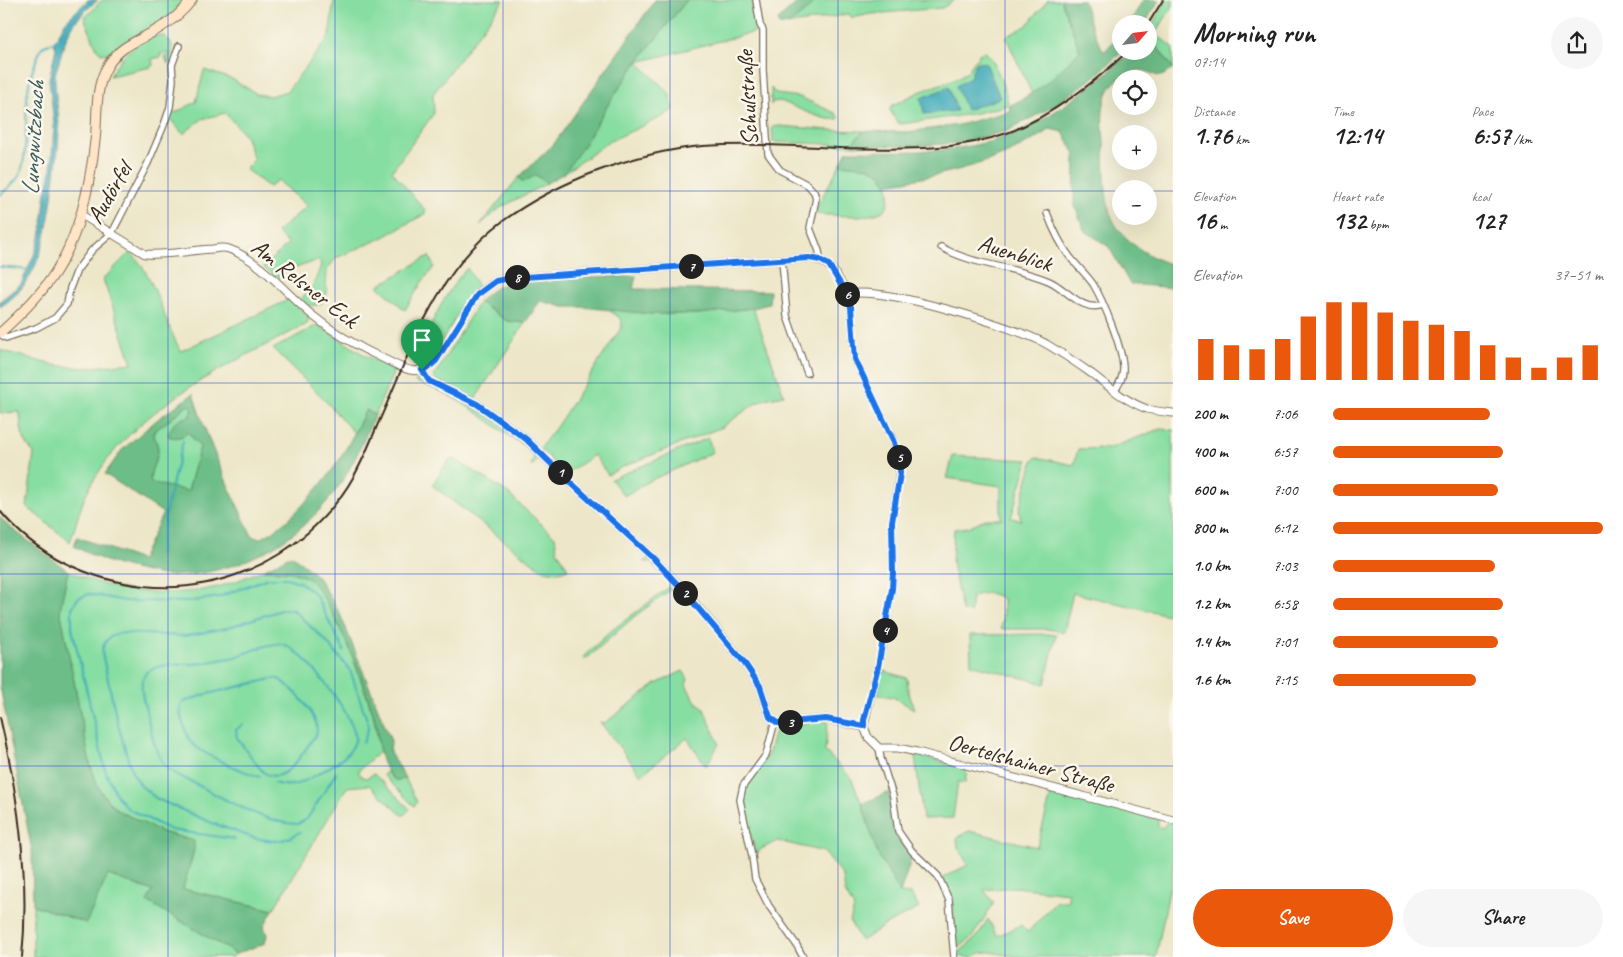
<!DOCTYPE html>
<meta charset="utf-8">
<style>
body{margin:0;font-family:Caveat,sans-serif;background:#f6f6f6;color:#222;height:100vh;display:flex;flex-direction:column;font-size:19px;white-space:nowrap}
*{box-sizing:border-box;margin:0}
p{font-size:16px;color:#767676}
.icon{flex:none;width:28px;height:28px;fill:none;stroke:currentColor;stroke-width:2;stroke-linecap:round;stroke-linejoin:round}
.map{position:relative;flex:1;overflow:hidden}
.panel{display:flex;flex-direction:column;background:#fff;width:450px}
.panel>*{flex:none}
.needle{width:32px;rotate:62deg}
.controls{position:absolute;left:1112px;top:15px;display:grid;gap:10px}
.controls a{display:grid;place-items:center;width:45px;height:45px;border-radius:50%;background:#fff;box-shadow:0 5px 20px #0002;font-size:25px}
.pin{position:absolute;display:grid;place-items:center;width:42px;height:42px;color:#fff;margin:-51px -21px;border-radius:50% 50% 50% 0;rotate:-45deg;box-shadow:0 0 5px #0007}
.pin .icon{rotate:45deg}
.km{position:absolute;width:25px;height:25px;margin:-12px;border-radius:50%;background:#222;color:#fff;font-size:14px;line-height:25px;text-align:center}
.round{display:grid;place-items:center;flex:none;width:52px;height:52px;border-radius:26px;background:#f6f6f6}
.overview{display:flex;align-items:center;justify-content:space-between;height:85px;padding:0 20px}
h1{font-size:28px;font-weight:800;line-height:38px}
.metrics{display:grid;grid-template-columns:repeat(3,1fr);gap:8px;height:85px;padding:5px 20px}
.metrics div{display:grid;align-content:center}
.metrics b{font-size:25px;font-weight:800}
.metrics small{font-size:14px;font-weight:400}
.metrics p{font-size:14px}
.chart{height:140px;padding:10px 20px}
.chart p{display:flex;justify-content:space-between}
.chart svg{width:100%;height:90px;margin-top:5px;stroke:#ea580c;stroke-width:6}
.action{display:flex;gap:10px;margin-top:auto;padding:10px 20px}
.action a{flex:1;height:58px;border-radius:30px;background:#ea580c;color:#fff;font-size:20px;font-weight:800;line-height:58px;text-align:center}
.action a+a{background:#f6f6f6;color:#222}
ul{padding:0 20px;list-style:none;font-size:16px}
li{display:grid;grid-template-columns:80px 60px 1fr;align-items:center;height:38px}
li i{height:12px;border-radius:6px;background:#ea580c}
main{display:flex;flex:1;min-height:0}
.map>svg:first-child{display:block}
.green{fill:#87dea2;stroke:#618460;fill-rule:evenodd}
.forest{fill:#6dbd88;stroke:#547453;fill-rule:evenodd}
.water{fill:#3aa9b8;stroke:#3a6a6b}
.lines{fill:none;stroke-linecap:round;stroke-linejoin:round}
.stream{stroke:#3aa9b8;stroke-width:2}
.minor-casing{stroke:#796c5a;stroke-width:8}
.tertiary-casing{stroke:#796c5a;stroke-width:9}
.secondary-casing{stroke:#796c5a;stroke-width:11}
.minor{stroke:#fff;stroke-width:5.5}
.tertiary{stroke:#fff;stroke-width:7}
.secondary{stroke:#ffe4c6;stroke-width:9}
.rail{stroke:#3b2a1e;stroke-width:2}
.route-casing{stroke:#fff;stroke-width:10}
.route{stroke:#1a73e8;stroke-width:6}
.grid{fill:none;stroke:#1d4ed8;stroke-width:1;stroke-opacity:0.55}
.labels{text-anchor:middle;dominant-baseline:central;stroke-width:5;stroke-linejoin:round;paint-order:stroke}
.street-label{font-size:24px;fill:#3b2a1e;stroke:#fbf7ec}
.water-label{font-size:25px;font-style:italic;fill:#3b5d5c;stroke:#fbf7ec}
</style>
<main>
<div class="map">
<svg width="1173" height="957" viewBox="0 0 1173 957">
<rect width="100%" height="100%" fill="#fbf7ec"/>
<filter id="ink" filterUnits="userSpaceOnUse"><feTurbulence type="fractalNoise" baseFrequency=".02" numOctaves="2"/><feDisplacementMap in="SourceGraphic" scale="10" xChannelSelector="R" yChannelSelector="G"/><feConvolveMatrix kernelMatrix="1 2 1 2 8 2 1 2 1" color-interpolation-filters="sRGB"/></filter>
<filter id="wash" filterUnits="userSpaceOnUse"><feTurbulence type="fractalNoise" baseFrequency=".0096" numOctaves="4" result="noise"/><feDisplacementMap in="SourceGraphic" scale="20" xChannelSelector="R" yChannelSelector="G"/><feGaussianBlur stdDeviation="1.12" result="paint"/><feColorMatrix in="noise" values="0 0 0 0 0 0 0 0 0 0 0 0 0 0 0 0 0 1.4 0 .05"/><feComposite in="paint" operator="in"/></filter>
<g filter="url(#wash)">
<rect width="100%" height="100%" fill="#ede6c8"/>
<!-- green -->
<path class="green" d="M 102,0 L 187,0 L 169,17 L 133,37 L 114,51 L 106,54 L 101,53 L 97,49 L 84,17 C 94,11 94,7 102,0 Z
M 334,0 L 504,0 L 433,94 L 434,113 L 392,171 L 425,210 L 425,214 L 382,238 L 336,258 L 327,270 L 326,284 L 327,293 L 325,300 L 322,303 L 317,305 L 308,306 L 300,300 L 314,284 L 321,265 L 319,260 L 284,272 L 278,276 L 279,279 L 263,267 L 288,244 L 277,232 L 307,206 L 278,180 L 269,187 L 245,169 L 254,160 L 245,135 L 225,113 L 202,119 L 183,134 L 170,119 L 173,114 L 196,102 L 204,70 L 232,79 L 257,94 L 270,96 L 287,91 L 329,37 Z
M 687,0 L 752,0 L 756,25 L 759,31 L 638,62 L 669,93 L 674,109 L 664,116 L 610,141 L 564,173 C 589,137 610,99 636,64 C 652,42 670,22 687,0 Z
M 817,0 L 955,0 L 942,8 L 871,14 L 852,18 L 849,14 L 787,25 Z
M 1048,0 L 1061,0 L 1080,51 L 1055,77 L 1032,94 L 1006,37 L 1026,26 Z
M 1167,0 L 1173,0 L 1173,6 L 1155,34 L 1173,47 L 1173,68 L 1149,36 L 1149,30 Z
M 154,36 L 164,36 C 176,45 173,52 168,64 L 165,57 L 167,56 L 167,53 L 160,54 L 161,57 L 152,59 L 153,65 L 151,67 L 110,76 C 120,56 134,44 154,36 Z
M 985,52 C 995,58 1005,90 1008,102 L 1005,106 L 972,114 L 901,124 L 897,122 L 890,110 L 891,106 L 919,92 L 957,78 L 967,72 L 980,53 ZM 976,62 L 1000,98 L 966,110 L 970,78 Z
M 771,88 L 776,94 L 800,97 L 835,113 L 839,117 L 838,119 C 822,122 795,106 780,101 L 772,102 L 771,105 Z
M 779,126 L 829,130 L 863,131 L 854,141 L 854,145 L 773,142 L 772,127 Z
M 840,164 C 852,164 871,165 881,174 C 890,183 894,205 881,212 C 867,219 831,215 815,214 L 817,207 Z
M 536,175 L 547,183 L 500,208 L 480,225 L 519,177 L 523,182 Z
M 130,252 C 156,276 163,321 181,351 L 290,299 L 309,318 L 307,324 C 228,365 129,408 87,492 C 80,507 76,525 70,542 L 27,507 L 34,453 C 21,439 21,430 20,412 L 0,413 L 0,350 L 53,365 L 84,368 L 132,363 L 103,279 Z
M 429,256 L 434,267 L 422,282 L 405,310 L 378,286 Z
M 467,268 L 478,286 L 468,297 L 432,358 L 426,363 L 413,365 C 428,331 442,295 467,268 Z
M 479,302 L 507,321 L 525,323 L 475,399 L 433,378 Z
M 753,308 L 784,395 L 769,398 L 756,403 L 722,427 L 622,467 L 608,475 L 594,455 L 565,474 L 540,448 L 557,426 L 621,328 C 625,318 614,314 606,309 L 651,314 L 698,314 Z
M 317,325 L 363,354 L 394,371 L 375,415 L 366,410 L 354,433 L 323,398 L 273,349 Z
M 418,378 C 465,400 503,422 541,458 L 531,466 L 534,457 C 528,446 515,440 505,433 C 477,412 450,392 415,382 Z
M 187,405 L 191,406 L 193,408 L 189,417 L 184,418 L 169,437 L 182,437 L 188,432 L 200,447 L 188,491 L 150,483 C 148,471 157,462 158,451 C 158,443 153,438 154,431 L 168,421 Z
M 1160,429 L 1173,430 L 1173,616 L 1073,593 L 1064,632 L 1048,629 L 1001,629 L 1003,619 L 1003,599 C 995,592 980,592 972,597 L 970,613 L 962,611 L 952,563 L 954,529 L 968,527 L 985,519 L 1001,519 L 1001,486 L 947,478 L 953,456 L 1028,460 L 1011,518 L 1021,520 L 1019,510 L 1033,461 L 1036,457 L 1074,465 L 1078,449 L 1110,448 Z
M 708,438 L 713,452 L 649,481 L 624,496 L 611,479 Z
M 454,459 L 504,490 L 555,537 L 557,550 L 568,569 L 559,572 L 542,570 L 432,485 L 449,460 Z
M 649,558 L 673,583 L 672,588 L 664,595 L 635,616 L 585,660 L 583,657 L 612,630 L 668,588 L 671,584 L 650,562 L 644,562 Z
M 263,570 L 292,572 L 308,578 L 319,588 L 327,602 L 349,647 L 373,714 L 380,751 L 358,771 L 362,777 L 367,778 L 374,774 L 410,809 L 403,816 L 369,785 L 347,787 L 273,910 L 183,889 L 186,874 L 192,860 L 184,838 L 161,832 L 119,811 L 108,801 L 99,789 L 90,764 L 60,609 L 68,571 C 86,578 104,586 123,589 C 158,595 200,594 234,582 C 244,578 253,574 263,570 Z
M 1048,634 L 1056,635 L 1045,684 L 971,664 L 970,635 Z
M 881,670 L 907,678 L 908,690 L 914,709 L 893,697 L 874,694 Z
M 683,671 L 688,679 L 686,685 L 696,702 L 703,707 L 719,744 L 706,766 L 687,738 L 641,775 L 600,722 L 605,723 L 656,684 Z
M 828,721 L 825,751 L 851,778 L 900,893 L 911,894 L 919,908 L 887,924 L 861,941 L 850,922 L 854,908 L 845,892 L 843,876 L 824,852 L 778,841 L 761,849 L 756,855 L 742,798 L 746,785 L 768,755 L 776,728 L 779,726 Z
M 915,755 L 967,768 L 965,783 L 958,782 L 953,818 L 923,819 Z
M 387,772 C 392,780 397,782 405,778 L 417,802 L 414,806 L 383,775 Z
M 1052,791 L 1158,819 L 1158,826 L 1163,828 L 1167,822 L 1173,823 L 1173,870 L 1156,957 L 1019,957 L 990,952 L 980,953 L 973,957 L 958,957 L 957,954 L 977,937 L 988,919 L 997,936 L 1021,925 L 1028,932 L 1053,904 L 1057,901 L 1068,901 L 1068,893 L 1015,887 L 984,890 L 994,903 L 972,937 L 960,947 L 956,947 L 952,902 L 942,878 L 968,865 L 958,847 L 957,838 L 969,831 L 1037,847 Z
M 108,874 L 153,891 L 148,901 L 236,954 L 233,957 L 33,957 L 33,905 L 86,923 Z"/>
<!-- forest -->
<path class="forest" d="M 655,0 L 687,0 L 637,62 L 607,106 L 584,145 L 564,173 L 547,183 L 536,175 L 523,182 L 519,177 L 554,144 Z
M 800,0 L 817,0 C 807,9 793,27 779,25 L 778,20 Z
M 1061,0 L 1083,0 L 1092,28 L 1104,52 L 1121,33 L 1121,51 L 1123,51 L 1094,77 L 1052,107 L 1007,131 L 957,143 L 914,146 L 854,145 L 854,141 L 863,131 L 907,132 L 959,125 L 1010,111 L 1009,106 C 1041,90 1055,76 1080,51 Z
M 1143,0 L 1160,0 L 1144,24 L 1129,24 Z
M 1149,36 L 1173,68 C 1156,83 1158,73 1142,70 C 1133,69 1122,76 1115,82 C 1108,89 1104,100 1103,110 C 1102,119 1103,130 1104,140 C 1105,164 1103,198 1113,220 C 1124,242 1150,258 1173,265 L 1173,288 L 1130,284 L 1109,247 L 1084,230 L 1074,203 L 1075,154 L 1063,132 L 1050,129 C 1003,163 943,175 887,184 L 881,174 L 868,167 L 840,164 L 847,151 C 884,151 921,153 958,148 C 972,146 997,141 1010,135 C 1055,117 1095,84 1132,51 L 1149,51 Z
M 636,276 L 633,289 L 770,291 L 769,304 L 753,308 L 698,314 L 651,314 L 582,307 L 564,307 L 540,301 L 525,323 L 507,321 L 479,302 C 488,292 495,287 508,283 L 588,277 Z
M 193,394 C 209,444 229,489 252,536 C 256,538 259,539 263,537 C 287,527 327,480 341,457 C 350,442 358,426 366,410 L 375,415 C 366,434 358,455 347,473 C 311,536 237,579 164,575 C 159,575 154,573 149,572 C 117,566 102,561 74,546 L 77,537 L 141,560 L 163,513 L 105,474 L 122,450 L 159,418 ZM 187,405 L 191,406 L 193,408 L 189,417 C 177,419 172,424 168,435 C 175,440 182,437 188,432 L 200,447 L 188,491 L 151,483 C 148,471 157,462 158,451 C 158,443 153,438 154,431 L 168,421 Z
M 0,517 L 7,525 L 68,571 L 60,609 L 90,764 L 99,789 L 108,801 L 119,811 L 161,832 L 194,841 L 194,850 L 183,889 L 273,910 L 264,926 L 267,935 L 265,943 L 236,954 L 147,901 L 153,891 L 108,875 L 86,923 L 33,905 L 32,851 L 0,686 Z
M 292,555 L 318,577 L 340,614 L 391,741 L 390,753 L 405,778 L 399,781 L 395,780 C 377,765 380,742 375,721 C 369,693 330,592 307,578 C 294,570 278,570 263,570 Z
M 889,792 L 895,832 L 912,857 L 900,893 L 877,853 L 862,804 Z"/>
<!-- water -->
<path class="water" d="M 88,0 L 98,0 C 75,18 67,31 60,59 C 58,66 54,74 55,81 C 55,96 59,111 59,126 C 59,150 55,174 52,198 C 46,239 38,284 0,307 L 0,301 L 21,284 L 34,255 L 41,235 L 45,198 L 51,171 L 54,125 L 49,79 L 56,48 L 53,41 L 57,38 L 65,22 Z
M 976,62 L 986,63 L 1000,98 L 966,110 L 956,86 L 970,78 Z
M 949,87 L 957,111 L 924,114 L 921,98 Z"/>
<g class="lines">
<!-- stream -->
<path class="stream" d="M 0,195 C 7,189 18,181 21,172 C 28,149 25,122 27,99 C 28,80 34,64 42,47 L 54,42
M 0,267 L 30,270
M 159,555 L 167,505 L 183,441
M 243,724 L 236,730 L 237,738 L 262,771 C 285,790 305,749 316,734 C 322,718 290,683 276,678 L 207,694 L 183,702 C 179,708 180,713 182,720 C 185,727 186,736 191,742 C 200,754 244,772 260,777
M 274,783 C 290,789 302,783 316,775 C 330,766 350,758 355,741 C 360,722 301,646 282,644 C 269,642 248,653 235,657 C 226,659 217,660 209,662 C 192,666 157,661 146,673 C 138,683 143,699 146,710 C 150,726 155,755 166,767 C 174,775 186,779 196,784 C 222,798 268,824 298,824 L 307,819 L 336,773
M 300,832 L 291,837 L 282,840 L 273,841 L 254,838 L 212,823 L 157,799 L 141,786 L 132,772 L 118,725 L 102,653 C 103,641 109,635 121,633 L 185,636 L 226,628 L 284,609 L 293,610 L 324,639 L 350,670 L 368,723 L 368,729 L 363,743
M 235,839 L 171,830 L 132,811 L 126,807 L 117,796 L 106,773 L 72,628 L 72,608 L 78,598 L 89,594 L 125,601 L 187,602 L 219,597 L 268,578 L 287,578 L 301,583 L 315,594 L 344,651"/>
</g>
</g>
<g filter="url(#ink)">
<g class="lines">
<defs>
<path id="minor" d="M 756,0 L 760,25 L 763,30 L 763,70 L 768,154 L 780,170 L 808,185 L 814,192 L 816,198 L 810,228 L 819,251 L 820,259
M 1047,213 C 1053,229 1060,244 1070,257 C 1077,266 1086,274 1093,284 C 1103,300 1124,351 1123,370 C 1123,378 1119,384 1115,391
M 941,247 C 974,266 1014,266 1049,281 C 1066,288 1082,313 1103,305
M 782,260 L 787,316 L 807,373
M 847,295 L 851,310 L 855,359 L 893,440 L 898,455 L 900,468 L 892,522 L 893,572 L 892,589 L 884,639 L 864,727
M 0,334 L 6,338 L 36,328 L 55,318 L 67,304 L 70,288 L 77,270 L 92,250 L 112,233 L 148,163 L 164,125 L 170,107 L 173,80 L 172,65 L 179,46
M 775,721 L 766,755 L 743,786 L 740,800 L 752,856 L 755,879 L 769,906 L 796,944 L 803,957
M 879,748 L 881,759 L 893,796 L 898,831 L 912,851 L 938,876 L 949,900 L 954,957"/>
<path id="tertiary" d="M 80,214 L 145,254 C 168,256 191,250 213,249 C 218,248 224,247 229,249 C 260,260 287,294 312,315 C 334,333 358,347 384,359 C 404,368 416,379 436,361 L 477,295 L 496,281 L 510,278 L 809,258 C 833,261 837,276 847,295 C 874,283 1020,328 1048,345 C 1063,354 1078,364 1092,374 C 1109,387 1127,402 1147,409 C 1155,411 1164,412 1173,413
M 422,370 L 429,381 L 477,404 L 526,439 L 569,481 L 654,559 L 681,587 L 743,661 L 760,686 L 770,717 L 778,723 L 826,719 L 864,727 L 868,737 L 879,748 L 898,748 L 917,752 L 1173,820"/>
<path id="secondary" d="M 0,333 C 20,315 42,294 56,271 C 80,234 90,185 95,141 C 98,117 94,89 107,67 C 119,46 136,42 155,31 C 169,23 182,13 192,0"/>
</defs>
<!-- minor casing -->
<use href="#minor" class="minor-casing"/>
<!-- tertiary casing -->
<use href="#tertiary" class="tertiary-casing"/>
<!-- secondary casing -->
<use href="#secondary" class="secondary-casing"/>
<!-- minor -->
<use href="#minor" class="minor"/>
<!-- tertiary -->
<use href="#tertiary" class="tertiary"/>
<!-- secondary -->
<use href="#secondary" class="secondary"/>
<!-- rail -->
<path class="rail" d="M 1148,24 L 1163,0
M 0,511 C 36,555 89,580 144,586 C 179,590 214,584 246,571 C 290,554 331,517 354,476 C 363,460 370,443 377,426 C 410,353 436,270 503,221 C 558,181 635,152 703,146 C 749,143 796,146 842,148 C 897,149 955,152 1007,133 C 1050,117 1095,82 1128,51
M 0,717 C 18,794 30,878 22,957"/>
</g>
</g>
<g class="lines" filter="url(#ink)">
<defs>
<path id="route" d="M 809,258 L 820,260 L 829,265 L 847,295 L 851,307 L 855,359 L 893,440 L 900,461 L 900,474 L 892,522 L 893,572 L 892,589 L 878,667 L 864,720 L 864,726 L 826,719 L 778,723 L 770,717 L 760,686 L 743,661 L 680,587 L 654,559 L 569,481 L 526,439 L 477,404 L 429,381 L 422,370 L 429,367 L 436,361 L 477,295 L 496,281 L 510,278 Z"/>
</defs>
<!-- route casing -->
<use href="#route" class="route-casing"/>
<!-- route -->
<use href="#route" class="route"/>
</g>
<!-- grid -->
<path class="grid" d="M 168,0 L 168,957M 335,0 L 335,957M 503,0 L 503,957M 670,0 L 670,957M 838,0 L 838,957M 1005,0 L 1005,957M 0,191 L 1121,191M 1149,191 L 1173,191M 0,383 L 1173,383M 0,574 L 1173,574M 0,766 L 1173,766"/>
<g class="labels">
<!-- street labels -->
<g class="street-label">
<text transform="translate(747 98) rotate(-93)">Schulstraße</text>
<text transform="translate(109 193) rotate(-60)">Audörfel</text>
<text transform="translate(1015 253) rotate(17)">Auenblick</text>
<text transform="translate(305 283) rotate(38)">Am Relsner Eck</text>
<text transform="translate(1031 763) rotate(15)">Oertelshainer Straße</text>
</g>
<!-- water labels -->
<g class="water-label">
<text transform="translate(33 138) rotate(-87)">Lungwitzbach</text>
</g>
</g>
</svg>
<div class="controls">
<a><svg class="needle" viewBox="-14 -14 28 28"><path d="M0-13l5 13h-10z" fill="#e53935"/><path d="M0 13l5-13h-10z" fill="#767676"/></svg></a>
<a><svg class="icon" aria-label="locate" viewBox="0 0 24 24"><circle cx="12" cy="12" r="6"/><path d="M12 2v4M12 18v4M2 12h4M18 12h4"/></svg></a>
<a>+</a>
<a>−</a>
</div>
<div class="pin" style="left:422px;top:370px;background:#1e9e55"><svg class="icon" aria-label="arrive" viewBox="0 0 24 24"><path d="M6 21V4h12l-3 4 3 4H6"/></svg></div>
<b class="km" style="left:560px;top:472px">1</b>
<b class="km" style="left:685px;top:593px">2</b>
<b class="km" style="left:790px;top:722px">3</b>
<b class="km" style="left:885px;top:630px">4</b>
<b class="km" style="left:899px;top:457px">5</b>
<b class="km" style="left:847px;top:294px">6</b>
<b class="km" style="left:691px;top:266px">7</b>
<b class="km" style="left:517px;top:277px">8</b>
</div>
<section class="panel">
<div class="overview"><div><h1>Morning run</h1><p>07:14</p></div><a class="round"><svg class="icon" aria-label="share" viewBox="0 0 24 24"><path d="M12 15V3M7 8l5-5 5 5M5 13v7h14v-7"/></svg></a></div>
<div class="metrics">
<div><p>Distance</p><b>1.76<small> km</small></b></div>
<div><p>Time</p><b>12:14</b></div>
<div><p>Pace</p><b>6:57<small> /km</small></b></div>
</div>
<div class="metrics">
<div><p>Elevation</p><b>16<small> m</small></b></div>
<div><p>Heart rate</p><b>132<small> bpm</small></b></div>
<div><p>kcal</p><b>127</b></div>
</div>
<div class="chart"><p><span>Elevation</span>37–51 m</p>
<svg viewBox="0 0 160 44" preserveAspectRatio="none"><path d="M5 44V24M15 44V27M25 44V29M35 44V24M45 44V13M55 44V6M65 44V6M75 44V11M85 44V15M95 44V17M105 44V20M115 44V27M125 44V33M135 44V38M145 44V33M155 44V27"/></svg>
</div>
<ul>
<li><b>200 m</b>7:06<i style="width:58%"></i></li>
<li><b>400 m</b>6:57<i style="width:63%"></i></li>
<li><b>600 m</b>7:00<i style="width:61%"></i></li>
<li><b>800 m</b>6:12<i style="width:100%"></i></li>
<li><b>1.0 km</b>7:03<i style="width:60%"></i></li>
<li><b>1.2 km</b>6:58<i style="width:63%"></i></li>
<li><b>1.4 km</b>7:01<i style="width:61%"></i></li>
<li><b>1.6 km</b>7:15<i style="width:53%"></i></li>
</ul>
<div class="action"><a>Save</a><a>Share</a></div>
</section>
</main>
